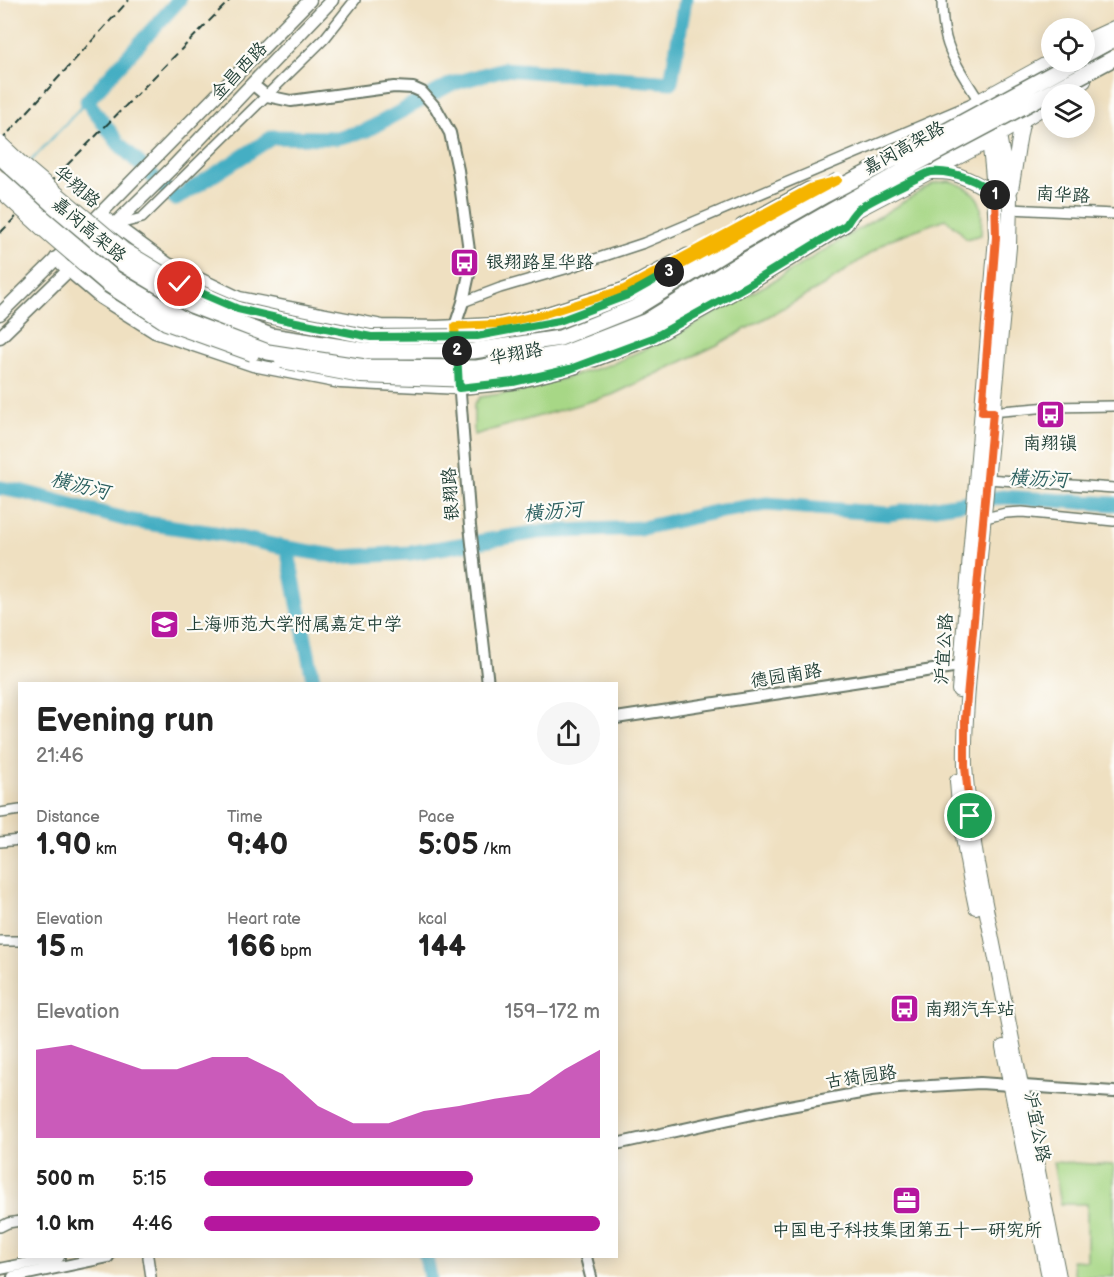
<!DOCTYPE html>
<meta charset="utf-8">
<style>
body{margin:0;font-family:"Balsamiq Sans","LXGW WenKai TC",sans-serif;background:#f6f6f6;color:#222;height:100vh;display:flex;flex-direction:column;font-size:22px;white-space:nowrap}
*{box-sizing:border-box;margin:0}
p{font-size:20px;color:#767676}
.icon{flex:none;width:33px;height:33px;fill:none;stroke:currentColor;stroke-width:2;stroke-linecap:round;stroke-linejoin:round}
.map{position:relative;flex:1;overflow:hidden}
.panel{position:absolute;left:18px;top:682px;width:600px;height:576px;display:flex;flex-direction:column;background:#fff;border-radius:0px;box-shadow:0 3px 15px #0003}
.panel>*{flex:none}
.fabs{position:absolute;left:1041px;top:18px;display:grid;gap:12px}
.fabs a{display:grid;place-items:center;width:54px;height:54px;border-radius:50%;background:#fff;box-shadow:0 3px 15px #0003;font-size:30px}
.pin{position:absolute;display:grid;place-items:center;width:51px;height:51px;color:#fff;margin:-26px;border:3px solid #fff;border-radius:50%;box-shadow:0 2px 6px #0007}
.km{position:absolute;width:30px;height:30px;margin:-15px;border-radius:50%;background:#222;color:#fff;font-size:16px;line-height:30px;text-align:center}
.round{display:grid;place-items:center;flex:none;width:63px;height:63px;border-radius:32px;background:#f6f6f6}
.overview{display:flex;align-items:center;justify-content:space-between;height:102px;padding:0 18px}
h1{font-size:33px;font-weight:600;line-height:45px}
.stats{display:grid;grid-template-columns:repeat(3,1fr);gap:9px;height:102px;padding:6px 18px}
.stats div{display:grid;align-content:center}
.stats b{font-size:30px;font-weight:600}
.stats small{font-size:16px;font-weight:400}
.stats p{font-size:16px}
.chart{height:168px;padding:12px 18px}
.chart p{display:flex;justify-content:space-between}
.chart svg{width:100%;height:108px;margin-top:6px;fill:#b5179e;opacity:.7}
ul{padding:0 18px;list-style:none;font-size:20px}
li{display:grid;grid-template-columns:96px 72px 1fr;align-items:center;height:45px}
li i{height:15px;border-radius:8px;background:#b5179e}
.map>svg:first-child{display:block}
.green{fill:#a7d786;stroke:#638a5d;stroke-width:1.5}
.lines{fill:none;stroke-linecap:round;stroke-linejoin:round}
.stream{stroke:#44aec3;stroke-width:2}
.river{stroke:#44aec3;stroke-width:15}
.minor-casing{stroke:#687665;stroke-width:12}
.tertiary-casing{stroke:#687665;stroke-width:14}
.secondary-casing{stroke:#687665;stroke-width:15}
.primary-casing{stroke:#687665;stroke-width:16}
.trunk-casing{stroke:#687665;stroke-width:18}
.minor{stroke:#fff;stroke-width:9}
.tertiary{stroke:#fff;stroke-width:10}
.secondary{stroke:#fff;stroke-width:12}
.primary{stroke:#fff;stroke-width:14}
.trunk{stroke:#fff;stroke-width:15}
.rail{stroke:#1f3d34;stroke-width:2;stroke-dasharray:9 4.5;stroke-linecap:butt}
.primary-bridge-casing{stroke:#687665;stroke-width:16;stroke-linecap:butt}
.trunk-bridge-casing{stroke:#687665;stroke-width:18;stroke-linecap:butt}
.primary-bridge{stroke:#fff;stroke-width:14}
.trunk-bridge{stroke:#fff;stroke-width:15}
.split-1-casing{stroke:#fff;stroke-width:12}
.split-2-casing{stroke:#fff;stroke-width:12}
.split-3-casing{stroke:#fff;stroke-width:12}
.split-4-casing{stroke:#fff;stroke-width:12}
.split-1{stroke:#f0652b;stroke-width:8}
.split-2{stroke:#22a559;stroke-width:8}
.split-3{stroke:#f5b400;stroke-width:8}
.split-4{stroke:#22a559;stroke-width:8}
.labels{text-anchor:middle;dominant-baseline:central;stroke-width:4.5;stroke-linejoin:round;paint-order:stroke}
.street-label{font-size:18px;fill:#1f3d34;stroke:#fdfcf7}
.poi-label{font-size:18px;fill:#1f3d34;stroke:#fdfcf7;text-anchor:start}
.water-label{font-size:20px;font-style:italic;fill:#2a5f5f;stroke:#fdfcf7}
</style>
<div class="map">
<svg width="1114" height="1277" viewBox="0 0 1114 1277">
<rect width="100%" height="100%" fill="#fdfcf7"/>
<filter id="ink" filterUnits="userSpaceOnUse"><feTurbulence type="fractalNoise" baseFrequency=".0167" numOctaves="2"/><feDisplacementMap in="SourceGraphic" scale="12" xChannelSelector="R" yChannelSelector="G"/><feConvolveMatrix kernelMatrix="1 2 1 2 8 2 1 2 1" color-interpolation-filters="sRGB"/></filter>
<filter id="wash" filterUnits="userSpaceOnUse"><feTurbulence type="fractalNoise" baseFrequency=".008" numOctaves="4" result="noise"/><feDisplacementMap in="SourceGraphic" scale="24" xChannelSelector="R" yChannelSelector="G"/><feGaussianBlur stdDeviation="1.35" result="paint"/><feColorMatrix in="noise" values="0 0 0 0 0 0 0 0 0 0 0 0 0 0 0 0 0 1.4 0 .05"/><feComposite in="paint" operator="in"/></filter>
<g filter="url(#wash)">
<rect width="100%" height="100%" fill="#efe0c1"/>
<!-- green -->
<path class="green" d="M 949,181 C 961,184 976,191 980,204 C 983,211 981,227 981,235 L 966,239 L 959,230 L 945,219 L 891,239 L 823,286 L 717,345 L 612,395 L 474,435 L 474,404 L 480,397 L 521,391 L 612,364 L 675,335 L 779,278 L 934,183 Z
M 1053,1162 L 1114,1165 L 1114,1277 L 1075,1277 L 1072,1260 L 1087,1261 L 1087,1204 L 1061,1204 Z"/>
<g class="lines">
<!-- stream -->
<path class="stream" d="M 29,163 L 87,101"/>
<!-- river -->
<path class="river" d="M 179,0 L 87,101 L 119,144 L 176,199 L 273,137 L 336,138 L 365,131 L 451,84 L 504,69 L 671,82 L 685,0
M 0,488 L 23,492 L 132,521 L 221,534 L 287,548 L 341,557 L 410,553 L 538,532 L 642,528 L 715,512 L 767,504 L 888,514 L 1003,497 L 1114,504
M 287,548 L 314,684
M 426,1257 L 430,1277"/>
</g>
</g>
<g filter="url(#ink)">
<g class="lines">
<defs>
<path id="minor" d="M 1010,209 L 1114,214
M 115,225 L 142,218 L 325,38 L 355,0
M 463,302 L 500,288 L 565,269 L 644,243 L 979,101 C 967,81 952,61 946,38 C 943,26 942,13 942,0
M 991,412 L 1049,407 L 1114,406
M 987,479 L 1114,488
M 981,519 L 1006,513 L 1022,512 L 1114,521
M 0,813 L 20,810
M 0,842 L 20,840
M 0,941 L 20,941
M 0,1227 L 8,1223 L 20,1221
M 148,1257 L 151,1277"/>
<path id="tertiary" d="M 252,84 L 267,96 L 291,101 L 394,87 L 413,88 L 422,92 L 436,108 L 450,133 L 458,170 L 471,265 L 463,302 L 455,326 L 457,358
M 459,380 L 470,526 L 488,684
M 616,718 L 966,665
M 616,1144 L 779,1108 L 871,1091 L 898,1088 L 980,1083 L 1114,1092
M 586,1257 L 591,1277
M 0,1269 L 59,1257
M 13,1277 L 108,1257"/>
<path id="secondary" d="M 100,214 L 168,264 L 239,298 L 382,326 L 437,327 L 499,324 L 545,314 L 624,289 L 687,255
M 96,218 L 310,0
M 742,225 L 808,189
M 110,229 L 172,168 L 332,0
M 56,258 L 68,270 L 101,298 L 155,332 L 253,365 L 340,382 L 459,388 L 513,383 L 576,367
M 0,314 L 61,254
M 0,337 L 74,265
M 595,360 L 653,338 L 748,285 L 846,225 L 855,213"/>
<path id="primary" d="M 1084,42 L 1114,28
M 996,92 L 999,135 L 1010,197 L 1009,247 L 970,664 C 967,698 964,732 965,766 C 967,799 972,831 977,863 L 1059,1277
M 1063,94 L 1084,81
M 948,123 L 956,119 L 979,101 L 1052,61
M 932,172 C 938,172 945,172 951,173 C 967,177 982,186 995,194
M 1011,189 C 1016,166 1017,143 1023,120
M 857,210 L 989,141 L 1052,102
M 959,690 L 996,237 C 995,206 994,174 989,142 C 987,129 982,115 979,101
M 957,781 C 960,824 967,865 976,907
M 1003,1047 L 1049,1277"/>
<path id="trunk" d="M 1084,56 L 1114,39"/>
</defs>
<!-- minor casing -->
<use href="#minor" class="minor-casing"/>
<!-- tertiary casing -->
<use href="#tertiary" class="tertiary-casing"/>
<!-- secondary casing -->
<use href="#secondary" class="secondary-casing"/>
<!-- primary casing -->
<use href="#primary" class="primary-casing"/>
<!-- trunk casing -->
<use href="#trunk" class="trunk-casing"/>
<!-- minor -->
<use href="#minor" class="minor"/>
<!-- tertiary -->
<use href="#tertiary" class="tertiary"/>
<!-- secondary -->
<use href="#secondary" class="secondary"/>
<!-- primary -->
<use href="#primary" class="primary"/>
<!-- trunk -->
<use href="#trunk" class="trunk"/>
<!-- rail -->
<path class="rail" d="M 0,142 L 129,0
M 0,233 L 230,0"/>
<defs>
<path id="primary-bridge" d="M 0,143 L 20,162 L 124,250 L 180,284 L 238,309 L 281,319 L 371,337 L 477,336 L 559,321 L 628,295 L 838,180
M 0,190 L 45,231 L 108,285 L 166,323 L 252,354
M 282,361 L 361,376 L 471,380 L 567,363 L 651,331 L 857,210"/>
<path id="trunk-bridge" d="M 0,157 L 54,206 L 123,264 L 191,305 L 271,336 L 368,351 L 473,351 L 560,338 L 635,308 L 734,247 L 825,195 L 930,140 L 1074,62
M 0,179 L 43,218 L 115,279 L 186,321 L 268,352 L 365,367 L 477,368 L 565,353 L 647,321 L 744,261 L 833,210 L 934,154 L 1114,58"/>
</defs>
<!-- primary-bridge casing -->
<use href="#primary-bridge" class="primary-bridge-casing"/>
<!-- trunk-bridge casing -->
<use href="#trunk-bridge" class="trunk-bridge-casing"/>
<!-- primary-bridge -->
<use href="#primary-bridge" class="primary-bridge"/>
<!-- trunk-bridge -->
<use href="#trunk-bridge" class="trunk-bridge"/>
</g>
</g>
<g class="lines" filter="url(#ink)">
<defs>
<path id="split-1" d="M 970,816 L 965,766 L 965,719 L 993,412 L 982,412 L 996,237 L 995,195"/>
<path id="split-2" d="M 457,351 L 459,388 L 513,382 L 570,369 L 653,338 L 748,285 L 846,225 C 849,220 853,214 857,210 C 862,205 926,173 931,172 C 953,170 980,181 995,195"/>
<path id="split-3" d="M 457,351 L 455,326 L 499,324 L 545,314 L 624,289 L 812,187 L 838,180 L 669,272"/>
<path id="split-4" d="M 180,284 L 238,309 L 281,319 L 371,337 L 477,336 L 559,321 L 628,295 L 669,272"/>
</defs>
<!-- split-1 casing -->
<use href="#split-1" class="split-1-casing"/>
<!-- split-2 casing -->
<use href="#split-2" class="split-2-casing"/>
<!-- split-3 casing -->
<use href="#split-3" class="split-3-casing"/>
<!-- split-4 casing -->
<use href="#split-4" class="split-4-casing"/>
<!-- split-1 -->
<use href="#split-1" class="split-1"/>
<!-- split-2 -->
<use href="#split-2" class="split-2"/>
<!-- split-3 -->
<use href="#split-3" class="split-3"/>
<!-- split-4 -->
<use href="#split-4" class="split-4"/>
</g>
<!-- icons -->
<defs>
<symbol id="bus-square" viewBox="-11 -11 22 22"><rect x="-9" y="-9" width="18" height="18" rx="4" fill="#b5179e" stroke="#fdfcf7"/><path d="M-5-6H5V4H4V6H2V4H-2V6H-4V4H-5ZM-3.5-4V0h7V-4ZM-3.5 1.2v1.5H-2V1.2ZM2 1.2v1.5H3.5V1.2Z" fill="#fff"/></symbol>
<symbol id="school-square" viewBox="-11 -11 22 22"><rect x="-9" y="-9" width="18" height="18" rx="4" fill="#b5179e" stroke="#fdfcf7"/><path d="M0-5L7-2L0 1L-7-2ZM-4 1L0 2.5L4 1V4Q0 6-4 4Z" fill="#fff"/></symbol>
<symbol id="office-square" viewBox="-11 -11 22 22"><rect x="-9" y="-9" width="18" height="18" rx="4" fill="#b5179e" stroke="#fdfcf7"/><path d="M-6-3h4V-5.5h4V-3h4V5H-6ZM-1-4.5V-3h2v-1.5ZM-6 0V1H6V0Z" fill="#fff"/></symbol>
</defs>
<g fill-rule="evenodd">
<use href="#bus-square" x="448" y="246" width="33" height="33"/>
<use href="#bus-square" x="1034" y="398" width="33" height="33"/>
<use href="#school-square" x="148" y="608" width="33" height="33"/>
<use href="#bus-square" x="888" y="992" width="33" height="33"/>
<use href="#office-square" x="890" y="1184" width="33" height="33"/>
</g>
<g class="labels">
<!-- street labels -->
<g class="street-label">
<text transform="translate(239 71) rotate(-46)">金昌西路</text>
<text transform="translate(904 148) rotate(-29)">嘉闵高架路</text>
<text transform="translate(77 187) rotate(40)">华翔路</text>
<text transform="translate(1063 195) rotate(3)">南华路</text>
<text transform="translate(89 230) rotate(40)">嘉闵高架路</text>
<text transform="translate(516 354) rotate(-10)">华翔路</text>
<text transform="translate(451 494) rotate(-94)">银翔路</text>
<text transform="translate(944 649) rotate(-86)">沪宜公路</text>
<text transform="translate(786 676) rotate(-9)">德园南路</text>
<text transform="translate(861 1077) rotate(-8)">古猗园路</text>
<text transform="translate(1037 1127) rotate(79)">沪宜公路</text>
</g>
<!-- poi labels -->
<g class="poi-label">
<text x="486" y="262">银翔路星华路</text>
<text x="1050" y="443" text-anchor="middle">南翔镇</text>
<text x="186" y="624">上海师范大学附属嘉定中学</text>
<text x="925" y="1009">南翔汽车站</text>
<text x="907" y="1230" text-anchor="middle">中国电子科技集团第五十一研究所</text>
</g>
<!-- water labels -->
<g class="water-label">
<text transform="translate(1038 479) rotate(3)">横沥河</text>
<text transform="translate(80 486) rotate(14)">横沥河</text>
<text transform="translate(553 512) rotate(-5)">横沥河</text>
</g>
</g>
</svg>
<div class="fabs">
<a><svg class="icon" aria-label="locate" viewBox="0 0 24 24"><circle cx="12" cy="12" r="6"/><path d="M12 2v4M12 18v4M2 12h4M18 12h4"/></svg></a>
<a><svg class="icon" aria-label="layers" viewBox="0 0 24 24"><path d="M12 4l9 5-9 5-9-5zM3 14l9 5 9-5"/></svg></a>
</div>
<div class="pin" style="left:970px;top:816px;background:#1e9e55"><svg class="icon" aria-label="arrive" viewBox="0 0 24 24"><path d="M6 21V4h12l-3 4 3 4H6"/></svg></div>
<div class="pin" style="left:180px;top:284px;background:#d93025"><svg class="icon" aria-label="check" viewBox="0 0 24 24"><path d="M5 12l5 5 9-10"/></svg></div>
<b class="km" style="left:995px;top:195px">1</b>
<b class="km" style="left:457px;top:351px">2</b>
<b class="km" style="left:669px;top:272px">3</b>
<section class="panel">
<div class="overview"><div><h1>Evening run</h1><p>21:46</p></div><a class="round"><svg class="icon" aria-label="share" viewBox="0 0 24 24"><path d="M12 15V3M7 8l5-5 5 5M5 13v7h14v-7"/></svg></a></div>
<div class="stats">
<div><p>Distance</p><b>1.90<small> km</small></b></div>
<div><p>Time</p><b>9:40</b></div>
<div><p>Pace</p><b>5:05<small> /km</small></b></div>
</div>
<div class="stats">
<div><p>Elevation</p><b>15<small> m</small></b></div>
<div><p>Heart rate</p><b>166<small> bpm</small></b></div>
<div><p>kcal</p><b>144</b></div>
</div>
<div class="chart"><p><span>Elevation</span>159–172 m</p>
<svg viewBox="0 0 160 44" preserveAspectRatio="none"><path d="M0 44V8L10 6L20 11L30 16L40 16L50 11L60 11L70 18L80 31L90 38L100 38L110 33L120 31L130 28L140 26L150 16L160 8V44z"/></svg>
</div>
<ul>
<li><b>500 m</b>5:15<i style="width:68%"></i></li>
<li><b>1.0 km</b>4:46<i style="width:100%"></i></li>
</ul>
</section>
</div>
